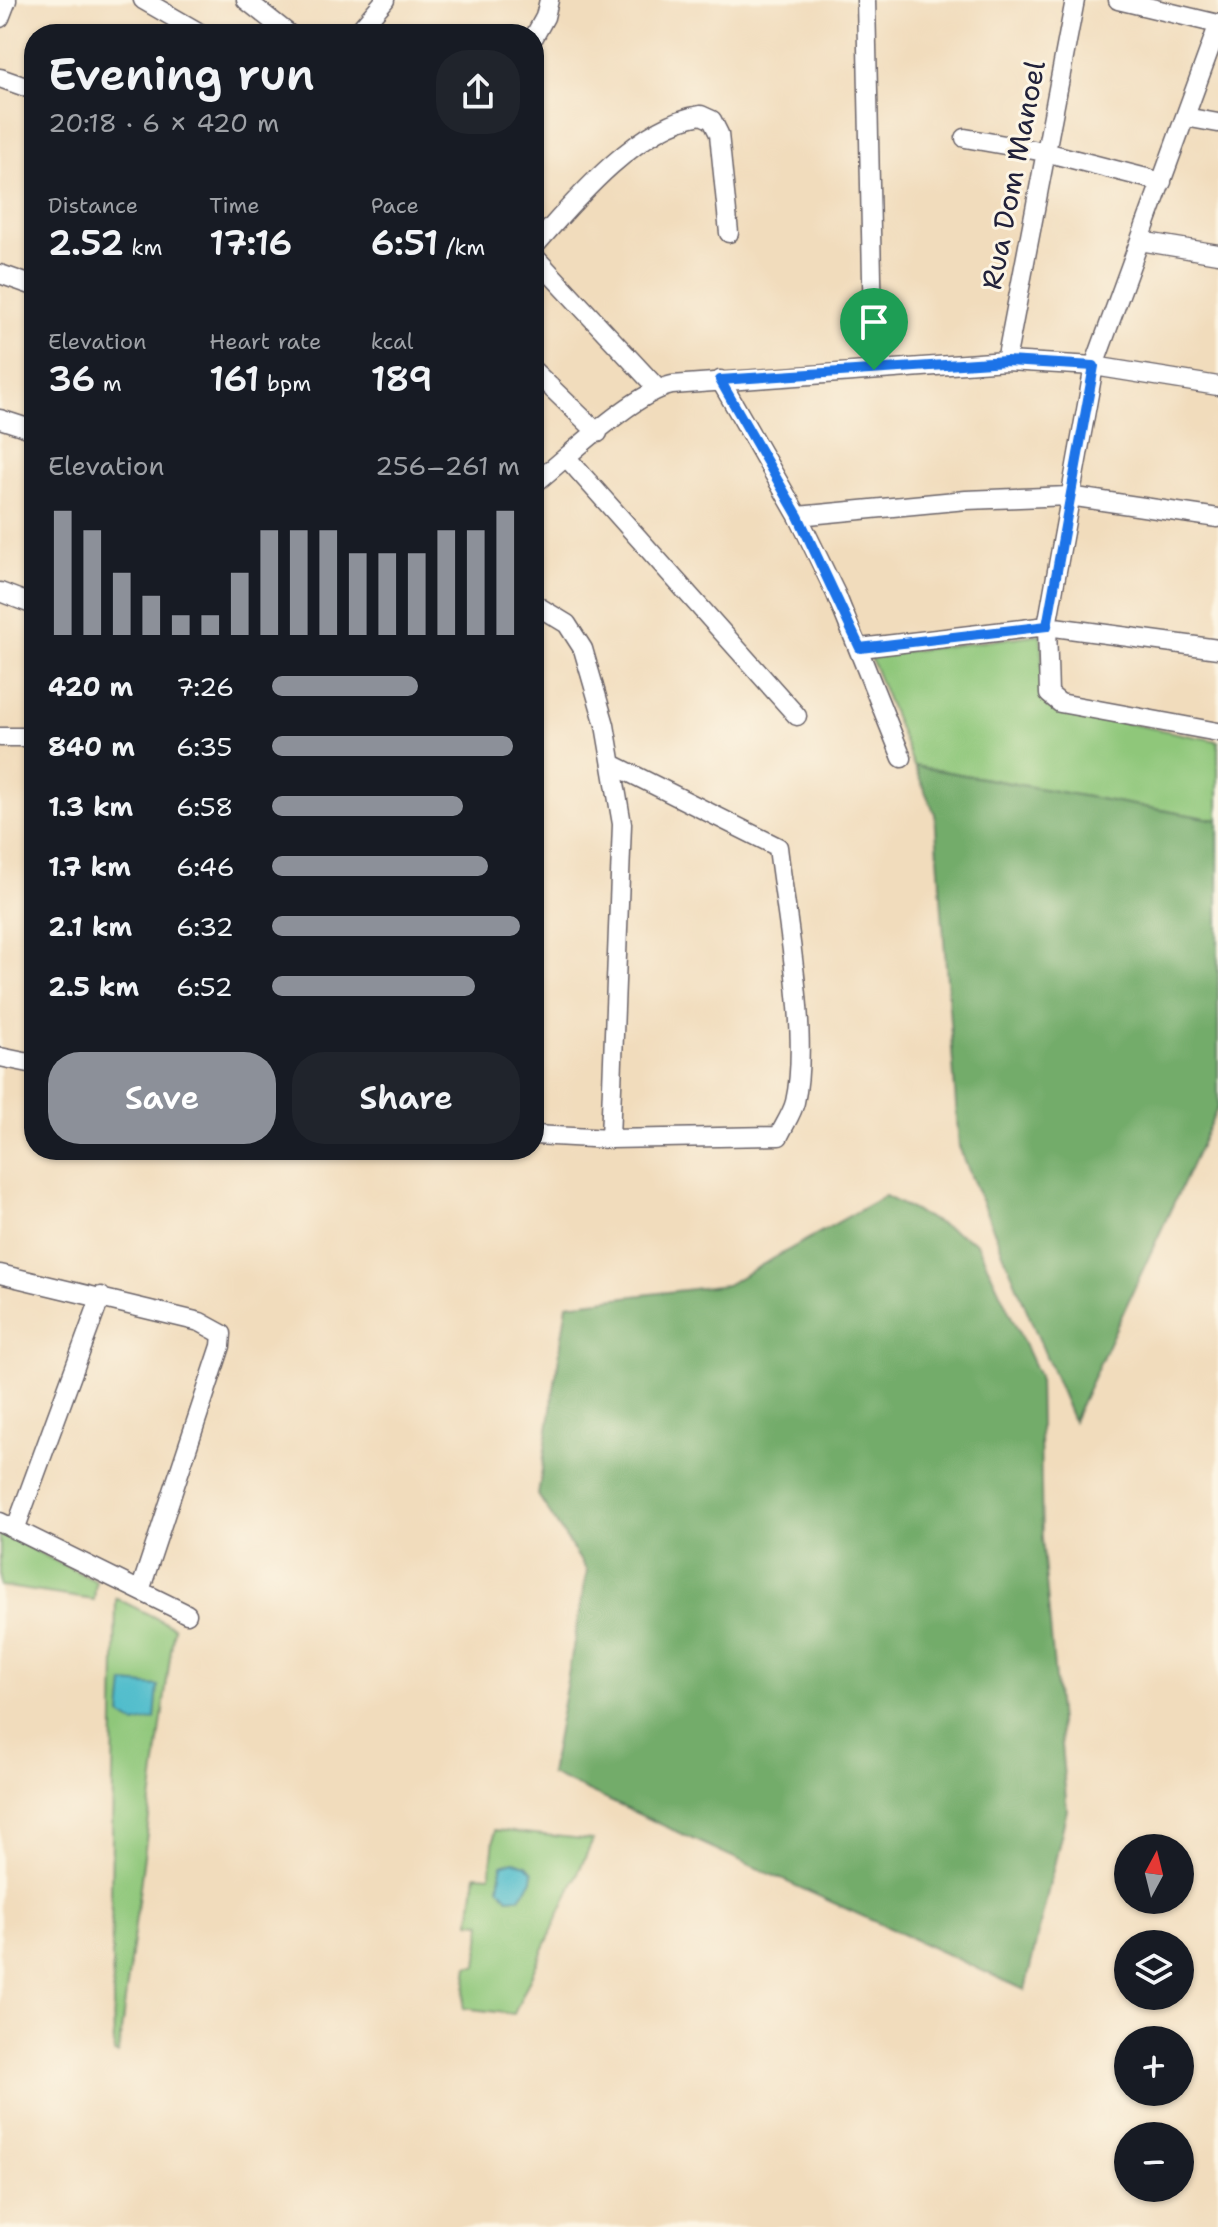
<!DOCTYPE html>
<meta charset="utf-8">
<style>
body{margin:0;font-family:"Shantell Sans",sans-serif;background:#20242c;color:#f1f3f6;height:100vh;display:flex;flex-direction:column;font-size:30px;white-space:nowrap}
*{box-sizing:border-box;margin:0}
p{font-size:26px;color:#9ea1a6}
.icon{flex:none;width:44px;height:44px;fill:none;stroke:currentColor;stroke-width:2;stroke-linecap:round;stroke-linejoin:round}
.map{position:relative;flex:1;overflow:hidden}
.sheet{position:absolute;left:24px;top:24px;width:520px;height:1136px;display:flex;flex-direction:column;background:#171b24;border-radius:32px;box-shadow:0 2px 6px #0004}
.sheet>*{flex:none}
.needle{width:52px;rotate:7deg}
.controls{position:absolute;left:1114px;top:1834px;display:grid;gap:16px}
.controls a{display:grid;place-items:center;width:80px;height:80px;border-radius:50%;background:#171b24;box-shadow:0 2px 6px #0004;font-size:40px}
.pin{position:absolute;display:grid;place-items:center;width:68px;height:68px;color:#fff;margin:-82px -34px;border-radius:50% 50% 50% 0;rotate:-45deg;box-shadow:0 0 8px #0007}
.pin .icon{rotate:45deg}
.round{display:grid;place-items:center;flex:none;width:84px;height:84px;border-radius:32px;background:#20242c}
.summary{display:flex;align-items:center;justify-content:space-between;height:136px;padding:0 24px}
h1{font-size:44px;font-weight:600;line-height:60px}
.figures{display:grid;grid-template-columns:repeat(3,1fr);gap:12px;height:136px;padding:8px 24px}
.figures div{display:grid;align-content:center}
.figures b{font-size:34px;font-weight:600}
.figures small{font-size:22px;font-weight:400}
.figures p{font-size:22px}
.chart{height:224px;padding:16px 24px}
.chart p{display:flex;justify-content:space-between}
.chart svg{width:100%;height:144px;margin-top:8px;stroke:#8c9099;stroke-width:6}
.button{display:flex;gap:16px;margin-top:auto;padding:16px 24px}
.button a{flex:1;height:92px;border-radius:32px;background:#8c9099;color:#fff;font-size:32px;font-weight:600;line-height:92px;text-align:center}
.button a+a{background:#20242c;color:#f1f3f6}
ul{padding:0 24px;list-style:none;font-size:26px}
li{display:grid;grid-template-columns:128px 96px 1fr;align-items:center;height:60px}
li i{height:20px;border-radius:10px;background:#8c9099}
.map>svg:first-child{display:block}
.green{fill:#8fc77a;stroke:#58745a;stroke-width:2}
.forest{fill:#73ac6a;stroke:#4a6752;stroke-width:2}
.water{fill:#51bdcc;stroke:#3a7084;stroke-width:2}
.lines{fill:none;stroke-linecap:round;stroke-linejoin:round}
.street-casing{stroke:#6a6368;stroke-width:21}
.street{stroke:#fff;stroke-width:18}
.route-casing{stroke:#fff;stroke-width:16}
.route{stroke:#1a73e8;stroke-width:10}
.labels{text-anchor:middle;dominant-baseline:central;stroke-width:6;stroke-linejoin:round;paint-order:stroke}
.street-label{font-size:28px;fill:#22223b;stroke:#fcf5e5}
</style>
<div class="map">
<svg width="1218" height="2227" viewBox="0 0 1218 2227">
<rect width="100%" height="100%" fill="#fcf5e5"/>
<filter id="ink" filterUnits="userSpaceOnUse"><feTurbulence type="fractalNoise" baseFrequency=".0125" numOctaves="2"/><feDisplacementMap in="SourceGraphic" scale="16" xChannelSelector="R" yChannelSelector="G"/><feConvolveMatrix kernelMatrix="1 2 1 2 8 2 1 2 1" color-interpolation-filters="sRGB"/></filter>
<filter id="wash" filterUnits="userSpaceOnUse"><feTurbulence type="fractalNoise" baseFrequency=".006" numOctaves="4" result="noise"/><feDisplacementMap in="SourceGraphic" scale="32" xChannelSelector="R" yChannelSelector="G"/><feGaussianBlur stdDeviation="1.8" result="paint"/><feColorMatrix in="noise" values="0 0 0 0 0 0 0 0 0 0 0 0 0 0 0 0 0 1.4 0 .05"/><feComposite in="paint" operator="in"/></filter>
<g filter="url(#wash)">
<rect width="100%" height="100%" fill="#f1dcbc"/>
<!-- green -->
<path class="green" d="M 1041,634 L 1044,702 L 1049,708 L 1218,741 L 1218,820 L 914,766 L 870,656 Z
M 0,1533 L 96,1581 L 94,1600 L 0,1586 Z
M 116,1598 L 174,1627 L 118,2054 L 114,2053 L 111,1896 Z
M 495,1830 L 593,1840 L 514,2014 L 463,2008 L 468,1966 L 477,1966 L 482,1923 L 470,1922 L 476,1874 L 490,1875 Z"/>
<!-- forest -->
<path class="forest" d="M 914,766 L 1218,820 L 1218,1107 L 1073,1421 L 959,1147 L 935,814 Z
M 885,1196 L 977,1243 L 1039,1376 L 1042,1538 L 1067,1810 L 1025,1990 L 550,1774 L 587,1571 L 538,1495 L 567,1304 L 726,1285 Z"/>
<!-- water -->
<path class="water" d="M 124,1683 L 158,1686 L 155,1719 L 135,1724 L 121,1715 Z
M 514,1861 L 527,1865 L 533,1872 L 532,1880 L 520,1897 L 508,1898 L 499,1887 L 502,1865 Z"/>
</g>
<g filter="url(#ink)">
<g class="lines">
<defs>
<path id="street" d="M 143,0 L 202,34
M 246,0 L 289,34
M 866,0 L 874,370
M 1118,0 L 1218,24
M 0,18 L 7,0
M 1218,26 L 1094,366 L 1047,626 L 1049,694 L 1060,703 L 1218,732
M 356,34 L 385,0
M 534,37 L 545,17 L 549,0
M 0,78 L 34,90
M 1185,117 L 1218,123
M 965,138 L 1045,152 L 1162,182
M 1140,241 L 1218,254
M 534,247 C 573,202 639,124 701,115 L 712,120 L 719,134 L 729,233
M 534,256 L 657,388
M 0,274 L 34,286
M 1006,361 L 1075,0
M 534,371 L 598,433
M 720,380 L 798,516 L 836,594 L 902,758
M 0,419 L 34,430
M 567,458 L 797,716
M 534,484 C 567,458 633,393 672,385 L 1006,361 L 1094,366 L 1218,386
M 798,516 L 966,500 L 1069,496 L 1218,518
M 0,592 L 34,605
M 534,604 L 567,624 L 583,649 L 605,725 L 622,824 L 610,1139
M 860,648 L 1047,626 L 1218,649
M 0,737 L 34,737
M 0,1057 L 34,1064
M 534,1135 L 610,1139 L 779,1136 C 784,1125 792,1114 795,1102 C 810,1036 786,917 778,847 L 612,764
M 0,1274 L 200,1322 L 222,1334 L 221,1346 L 141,1588
M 0,1522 L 187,1614
M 15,1530 L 101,1296"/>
</defs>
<!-- street casing -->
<use href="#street" class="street-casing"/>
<!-- street -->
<use href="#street" class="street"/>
</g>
</g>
<g class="lines" filter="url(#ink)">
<defs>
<path id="route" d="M 1006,361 L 1094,366 L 1047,626 L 860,648 L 798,516 L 720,380 Z"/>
</defs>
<!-- route casing -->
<use href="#route" class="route-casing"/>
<!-- route -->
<use href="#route" class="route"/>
</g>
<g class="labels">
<!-- street labels -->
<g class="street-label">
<text transform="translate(1013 175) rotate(-79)">Rua Dom Manoel</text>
</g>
</g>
</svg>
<div class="controls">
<a><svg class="needle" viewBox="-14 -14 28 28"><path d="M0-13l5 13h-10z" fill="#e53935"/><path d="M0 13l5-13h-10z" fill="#9ea1a6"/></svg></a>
<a><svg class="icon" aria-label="layers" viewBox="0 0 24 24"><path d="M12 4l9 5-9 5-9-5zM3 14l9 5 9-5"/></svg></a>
<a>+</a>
<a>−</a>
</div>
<div class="pin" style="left:874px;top:370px;background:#1e9e55"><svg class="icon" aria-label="arrive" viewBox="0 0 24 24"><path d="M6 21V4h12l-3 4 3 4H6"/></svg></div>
<section class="sheet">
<div class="summary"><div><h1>Evening run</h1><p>20:18 · 6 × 420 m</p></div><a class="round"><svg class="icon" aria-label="share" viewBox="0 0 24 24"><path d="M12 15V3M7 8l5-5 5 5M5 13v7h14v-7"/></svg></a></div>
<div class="figures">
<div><p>Distance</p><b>2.52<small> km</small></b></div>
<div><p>Time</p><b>17:16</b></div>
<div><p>Pace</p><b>6:51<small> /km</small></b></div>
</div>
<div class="figures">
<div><p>Elevation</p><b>36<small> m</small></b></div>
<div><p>Heart rate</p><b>161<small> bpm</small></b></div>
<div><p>kcal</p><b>189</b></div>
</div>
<div class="chart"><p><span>Elevation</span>256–261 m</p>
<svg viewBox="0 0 160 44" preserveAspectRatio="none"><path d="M5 44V6M15 44V12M25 44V25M35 44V32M45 44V38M55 44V38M65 44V25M75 44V12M85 44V12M95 44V12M105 44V19M115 44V19M125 44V19M135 44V12M145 44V12M155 44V6"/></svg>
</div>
<ul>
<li><b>420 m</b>7:26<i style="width:59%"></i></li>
<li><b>840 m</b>6:35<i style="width:97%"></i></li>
<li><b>1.3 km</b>6:58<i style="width:77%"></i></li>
<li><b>1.7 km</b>6:46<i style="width:87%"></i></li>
<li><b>2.1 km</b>6:32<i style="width:100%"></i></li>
<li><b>2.5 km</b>6:52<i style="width:82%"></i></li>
</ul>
<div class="button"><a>Save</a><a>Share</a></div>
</section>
</div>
